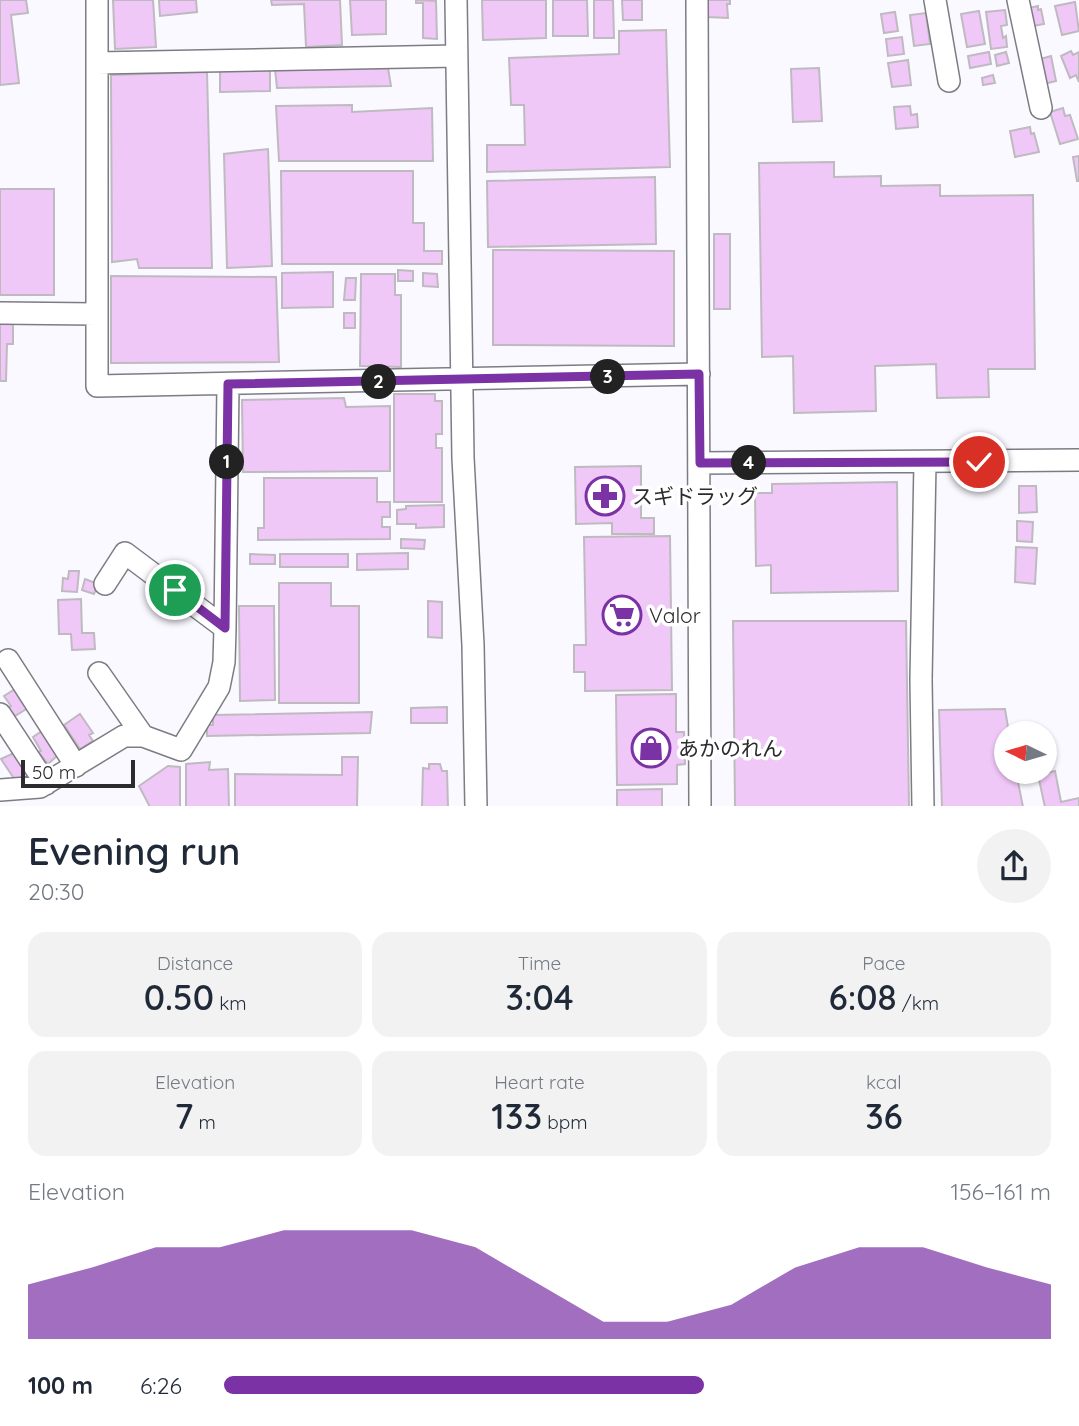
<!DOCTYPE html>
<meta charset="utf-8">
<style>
body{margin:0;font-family:Quicksand,"Noto Sans JP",sans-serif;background:#f2f2f3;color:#1f2937;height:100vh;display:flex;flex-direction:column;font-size:26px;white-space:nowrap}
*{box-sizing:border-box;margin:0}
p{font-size:23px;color:#747a83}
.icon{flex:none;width:38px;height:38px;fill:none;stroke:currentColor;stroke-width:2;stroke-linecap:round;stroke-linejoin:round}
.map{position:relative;height:806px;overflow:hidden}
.details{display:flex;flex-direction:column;background:#fff;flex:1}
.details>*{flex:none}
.needle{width:46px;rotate:275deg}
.controls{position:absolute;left:994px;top:721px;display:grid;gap:14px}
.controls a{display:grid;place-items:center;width:63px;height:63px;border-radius:50%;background:#fff;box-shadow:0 2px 5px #0004;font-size:35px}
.scale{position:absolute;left:21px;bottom:18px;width:114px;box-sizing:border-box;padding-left:7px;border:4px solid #2c2c2f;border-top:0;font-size:19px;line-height:24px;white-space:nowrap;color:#2c2c2f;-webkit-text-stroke:5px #fff;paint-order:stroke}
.pin{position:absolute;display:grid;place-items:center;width:60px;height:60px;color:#fff;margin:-30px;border:4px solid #fff;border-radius:50%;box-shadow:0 2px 7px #0007}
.km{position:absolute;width:35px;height:35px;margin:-18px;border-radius:50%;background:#222;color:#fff;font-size:19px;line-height:35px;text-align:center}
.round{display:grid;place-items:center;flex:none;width:74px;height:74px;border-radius:37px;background:#f2f2f3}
.summary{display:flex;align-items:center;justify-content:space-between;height:119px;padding:0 28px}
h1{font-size:38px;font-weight:600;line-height:52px}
.stats{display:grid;grid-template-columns:repeat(3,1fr);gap:10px;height:119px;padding:7px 28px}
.stats div{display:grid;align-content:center;border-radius:18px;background:#f2f2f3;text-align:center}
.stats b{font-size:35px;font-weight:600}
.stats small{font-size:19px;font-weight:400}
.stats p{font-size:19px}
.chart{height:196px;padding:14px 28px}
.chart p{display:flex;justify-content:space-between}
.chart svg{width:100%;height:126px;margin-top:7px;fill:#7b32a4;opacity:.7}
ul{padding:0 28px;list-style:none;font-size:23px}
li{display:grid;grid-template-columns:112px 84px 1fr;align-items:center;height:52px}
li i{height:18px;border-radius:9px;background:#7b32a4}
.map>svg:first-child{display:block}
.building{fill:#f0c8f8;stroke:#bfbac0;stroke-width:2}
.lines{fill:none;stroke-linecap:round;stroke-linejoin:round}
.minor-casing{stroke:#7c7c83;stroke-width:24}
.minor{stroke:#fff;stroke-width:21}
.route-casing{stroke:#fff;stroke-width:14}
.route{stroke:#7b32a4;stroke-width:9}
.labels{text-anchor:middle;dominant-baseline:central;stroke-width:7;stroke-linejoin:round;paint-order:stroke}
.poi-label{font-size:21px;fill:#2c2c2f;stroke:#fff;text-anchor:start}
</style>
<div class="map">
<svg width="1079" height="807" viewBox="0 0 1079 807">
<rect width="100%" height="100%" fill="#f9f9ff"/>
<!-- building -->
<path class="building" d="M 0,0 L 26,0 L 28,13 L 11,15 L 19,83 L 0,85 Z
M 113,0 L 153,0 L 156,47 L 115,49 Z
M 159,0 L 196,0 L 197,12 L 160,16 Z
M 271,0 L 340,0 L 342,45 L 306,47 L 304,4 L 272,5 Z
M 350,0 L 386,0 L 386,34 L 352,35 Z
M 416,0 L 436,1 L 437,39 L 423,38 L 423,3 L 416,3 Z
M 482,0 L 546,0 L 546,38 L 483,40 Z
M 553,0 L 587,0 L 588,36 L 553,36 Z
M 594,0 L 613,0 L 614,38 L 594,38 Z
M 622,0 L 642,0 L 642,20 L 623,20 Z
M 708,0 L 730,0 L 730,4 L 727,4 L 728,18 L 707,17 Z
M 1075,2 L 1079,31 L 1062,35 L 1055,6 Z
M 1038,6 L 1038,10 L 1041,9 L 1044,24 L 1028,27 L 1024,9 Z
M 1005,10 L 1007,25 L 1001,26 L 1003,38 L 1006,36 L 1007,47 L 991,49 L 986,12 Z
M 979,11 L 985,44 L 967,47 L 961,14 Z
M 895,12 L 898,31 L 884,33 L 881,14 Z
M 926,13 L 930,44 L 914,46 L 910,15 Z
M 666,30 L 670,167 L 487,172 L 487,145 L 525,145 L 524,105 L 511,105 L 509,58 L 619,54 L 619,31 Z
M 902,37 L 904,54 L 888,56 L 886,39 Z
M 1071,51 L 1073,55 L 1079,52 L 1079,82 L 1076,75 L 1070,78 L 1061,56 Z
M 989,52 L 991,64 L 970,68 L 968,56 Z
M 1006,52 L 1009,63 L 997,66 L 995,55 Z
M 1051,56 L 1056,81 L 1044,84 L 1037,60 Z
M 908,60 L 911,85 L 892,87 L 888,63 Z
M 388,68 L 391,86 L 277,88 L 275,69 Z
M 819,68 L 822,121 L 793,122 L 791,69 Z
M 270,70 L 270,91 L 220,92 L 220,71 Z
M 207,72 L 212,268 L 139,268 L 137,259 L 112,262 L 111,75 Z
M 993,75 L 995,83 L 983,85 L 982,78 Z
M 352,105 L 352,112 L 432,108 L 433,161 L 279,161 L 276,106 Z
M 910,106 L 911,115 L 917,114 L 918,127 L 896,129 L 894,107 Z
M 1063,108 L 1065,116 L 1070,115 L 1078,139 L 1060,144 L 1050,112 Z
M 1030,127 L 1031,134 L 1034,133 L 1039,152 L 1015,157 L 1010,131 Z
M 268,149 L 272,266 L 227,268 L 224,154 Z
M 1079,156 L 1079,181 L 1077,181 L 1073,157 Z
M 834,162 L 834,177 L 881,176 L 881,186 L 940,185 L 940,196 L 1033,195 L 1035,369 L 988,369 L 989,397 L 937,398 L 936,364 L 875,366 L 876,411 L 794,413 L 793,356 L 762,357 L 759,163 Z
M 281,171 L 413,171 L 413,223 L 424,223 L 424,251 L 442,251 L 442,264 L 282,264 Z
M 655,177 L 656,244 L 488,247 L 487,181 Z
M 0,189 L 54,189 L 54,295 L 0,295 Z
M 714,234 L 730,234 L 730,309 L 714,309 Z
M 493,250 L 674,251 L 674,346 L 493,345 Z
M 398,270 L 413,271 L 413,281 L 398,281 Z
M 333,272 L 333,307 L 282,308 L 282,273 Z
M 423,273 L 437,274 L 438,287 L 423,286 Z
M 361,274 L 395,274 L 395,295 L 401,295 L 401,367 L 360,366 Z
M 111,276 L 276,277 L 279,362 L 111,363 Z
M 346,278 L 356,278 L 355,300 L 344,300 Z
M 344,313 L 355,313 L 355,328 L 344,328 Z
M 0,322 L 13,322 L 13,344 L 7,344 L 6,381 L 0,381 Z
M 394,394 L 435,394 L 435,401 L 442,401 L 442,434 L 436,434 L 436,448 L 442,448 L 442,502 L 394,502 Z
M 344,398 L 346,407 L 390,406 L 390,471 L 243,472 L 242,400 Z
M 641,466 L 641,518 L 654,518 L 654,534 L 612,534 L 612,523 L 576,524 L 575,467 Z
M 264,478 L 377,478 L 377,502 L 390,502 L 390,517 L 382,517 L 382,527 L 390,527 L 390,539 L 258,540 L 258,528 L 264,528 Z
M 897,482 L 898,591 L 771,593 L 771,565 L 756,566 L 755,493 L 772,493 L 772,484 Z
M 1019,486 L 1036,486 L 1037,512 L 1019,513 Z
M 444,505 L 444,527 L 416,528 L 416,524 L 397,524 L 397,510 L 406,509 L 406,506 Z
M 1017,521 L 1033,522 L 1032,542 L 1017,541 Z
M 670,536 L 672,690 L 585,691 L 585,672 L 574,672 L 574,645 L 586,645 L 584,537 Z
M 401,539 L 425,540 L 424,549 L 401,548 Z
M 1016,547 L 1037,548 L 1035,584 L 1015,582 Z
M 408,553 L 408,569 L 357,570 L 357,554 Z
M 250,554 L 275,555 L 275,564 L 250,564 Z
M 280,554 L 348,554 L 348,567 L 280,567 Z
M 69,571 L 79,571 L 77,592 L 62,591 L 63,578 L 68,579 Z
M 85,579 L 98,584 L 94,594 L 82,590 Z
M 279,583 L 331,583 L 331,606 L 359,606 L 359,703 L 279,703 Z
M 81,599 L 82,633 L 94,633 L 95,649 L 72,650 L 71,634 L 59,634 L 58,600 Z
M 428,601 L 442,602 L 442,638 L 428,637 Z
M 239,606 L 274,606 L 275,700 L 240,701 Z
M 733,621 L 906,621 L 909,807 L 735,807 Z
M 15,689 L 28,708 L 15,716 L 8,708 L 11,706 L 4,696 Z
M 676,694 L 676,732 L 684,732 L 685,764 L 677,765 L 677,784 L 617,785 L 616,695 Z
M 447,707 L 447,723 L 411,723 L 411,708 Z
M 1005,709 L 1009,733 L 1006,733 L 1006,772 L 1016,772 L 1023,807 L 942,807 L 939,710 Z
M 372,712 L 370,733 L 207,736 L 207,725 L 213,725 L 213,715 Z
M 80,714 L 93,733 L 89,735 L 93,741 L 80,749 L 64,725 Z
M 42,731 L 58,755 L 48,764 L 38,752 L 41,751 L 33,737 Z
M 14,753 L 31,777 L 28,779 L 15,780 L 1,759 Z
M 342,757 L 358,757 L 357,807 L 235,807 L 235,774 L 342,775 Z
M 210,762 L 209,770 L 228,769 L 229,807 L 186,807 L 186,764 Z
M 429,764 L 440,764 L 442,771 L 447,771 L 448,807 L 422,807 L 423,768 L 429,769 Z
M 168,766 L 180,767 L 180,807 L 150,807 L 139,786 Z
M 1055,771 L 1061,802 L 1079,798 L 1079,807 L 1045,807 L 1038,775 Z
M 662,789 L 662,807 L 617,807 L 617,790 Z"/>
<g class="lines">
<defs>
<path id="minor" d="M 97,0 L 97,386 L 699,374
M 456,0 L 463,458 L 473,645 L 476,807
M 697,0 L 700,807
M 935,0 L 949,81
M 1018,0 L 1041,108
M 97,63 L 456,56
M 0,313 L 96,314
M 700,463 L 1079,460
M 105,584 L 125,553 L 225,628
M 8,660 L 76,766
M 99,673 L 143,736
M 0,714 L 46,784
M 0,790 L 40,787 L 124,736 L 143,736 L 181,750 L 219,687 L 224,662 L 225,628 L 228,384
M 923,807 L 921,680 L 925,462"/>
</defs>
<!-- minor casing -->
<use href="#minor" class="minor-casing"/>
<!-- minor -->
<use href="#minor" class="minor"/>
</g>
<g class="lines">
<defs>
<path id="route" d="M 175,590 L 225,628 L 228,384 L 699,374 L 700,463 L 979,462"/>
</defs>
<!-- route casing -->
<use href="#route" class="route-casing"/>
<!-- route -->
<use href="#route" class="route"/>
</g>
<!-- icons -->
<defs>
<symbol id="pharmacy-ring" viewBox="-11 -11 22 22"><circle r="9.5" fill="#fff" stroke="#7b32a4" stroke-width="1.5"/><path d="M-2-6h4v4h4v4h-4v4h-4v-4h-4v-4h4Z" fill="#7b32a4"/></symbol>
<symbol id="supermarket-ring" viewBox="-11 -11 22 22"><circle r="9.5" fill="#fff" stroke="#7b32a4" stroke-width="1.5"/><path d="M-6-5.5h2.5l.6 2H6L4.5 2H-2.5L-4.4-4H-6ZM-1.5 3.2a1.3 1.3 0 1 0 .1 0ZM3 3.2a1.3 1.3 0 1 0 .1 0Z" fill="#7b32a4"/></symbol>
<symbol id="shop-ring" viewBox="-11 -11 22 22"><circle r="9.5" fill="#fff" stroke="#7b32a4" stroke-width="1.5"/><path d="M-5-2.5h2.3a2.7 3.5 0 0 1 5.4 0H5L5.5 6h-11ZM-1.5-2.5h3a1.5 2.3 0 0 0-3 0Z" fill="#7b32a4"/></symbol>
</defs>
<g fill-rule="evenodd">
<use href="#pharmacy-ring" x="583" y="474" width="44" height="44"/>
<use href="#supermarket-ring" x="600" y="593" width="44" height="44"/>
<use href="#shop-ring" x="629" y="726" width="44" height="44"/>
</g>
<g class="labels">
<!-- poi labels -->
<g class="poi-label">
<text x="632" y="496">スギドラッグ</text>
<text x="649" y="615">Valor</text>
<text x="678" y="748">あかのれん</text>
</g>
</g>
</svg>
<div class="controls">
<a><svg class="needle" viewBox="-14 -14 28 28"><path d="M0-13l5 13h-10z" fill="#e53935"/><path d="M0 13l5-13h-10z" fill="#747a83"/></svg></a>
</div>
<div class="scale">50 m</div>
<div class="pin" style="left:175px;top:590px;background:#1e9e55"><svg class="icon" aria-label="arrive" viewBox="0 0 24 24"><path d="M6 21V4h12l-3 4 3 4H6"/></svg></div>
<div class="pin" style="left:979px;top:462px;background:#d93025"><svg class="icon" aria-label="check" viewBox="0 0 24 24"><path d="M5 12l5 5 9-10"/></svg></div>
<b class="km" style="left:227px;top:462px">1</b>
<b class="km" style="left:379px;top:382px">2</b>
<b class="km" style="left:608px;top:377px">3</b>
<b class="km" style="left:749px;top:463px">4</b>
</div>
<section class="details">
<div class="summary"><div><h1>Evening run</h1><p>20:30</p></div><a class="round"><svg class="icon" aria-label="share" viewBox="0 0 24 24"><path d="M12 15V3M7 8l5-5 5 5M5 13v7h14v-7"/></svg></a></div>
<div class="stats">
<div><p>Distance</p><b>0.50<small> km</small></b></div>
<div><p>Time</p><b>3:04</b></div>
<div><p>Pace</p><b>6:08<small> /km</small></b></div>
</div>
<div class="stats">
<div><p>Elevation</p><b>7<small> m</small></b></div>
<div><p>Heart rate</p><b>133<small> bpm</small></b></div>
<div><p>kcal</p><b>36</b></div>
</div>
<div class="chart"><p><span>Elevation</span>156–161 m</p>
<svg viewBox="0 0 160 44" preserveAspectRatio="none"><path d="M0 44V25L10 19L20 12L30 12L40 6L50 6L60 6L70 12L80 25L90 38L100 38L110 32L120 19L130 12L140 12L150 19L160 25V44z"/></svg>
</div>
<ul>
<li><b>100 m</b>6:26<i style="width:58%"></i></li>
</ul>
</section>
